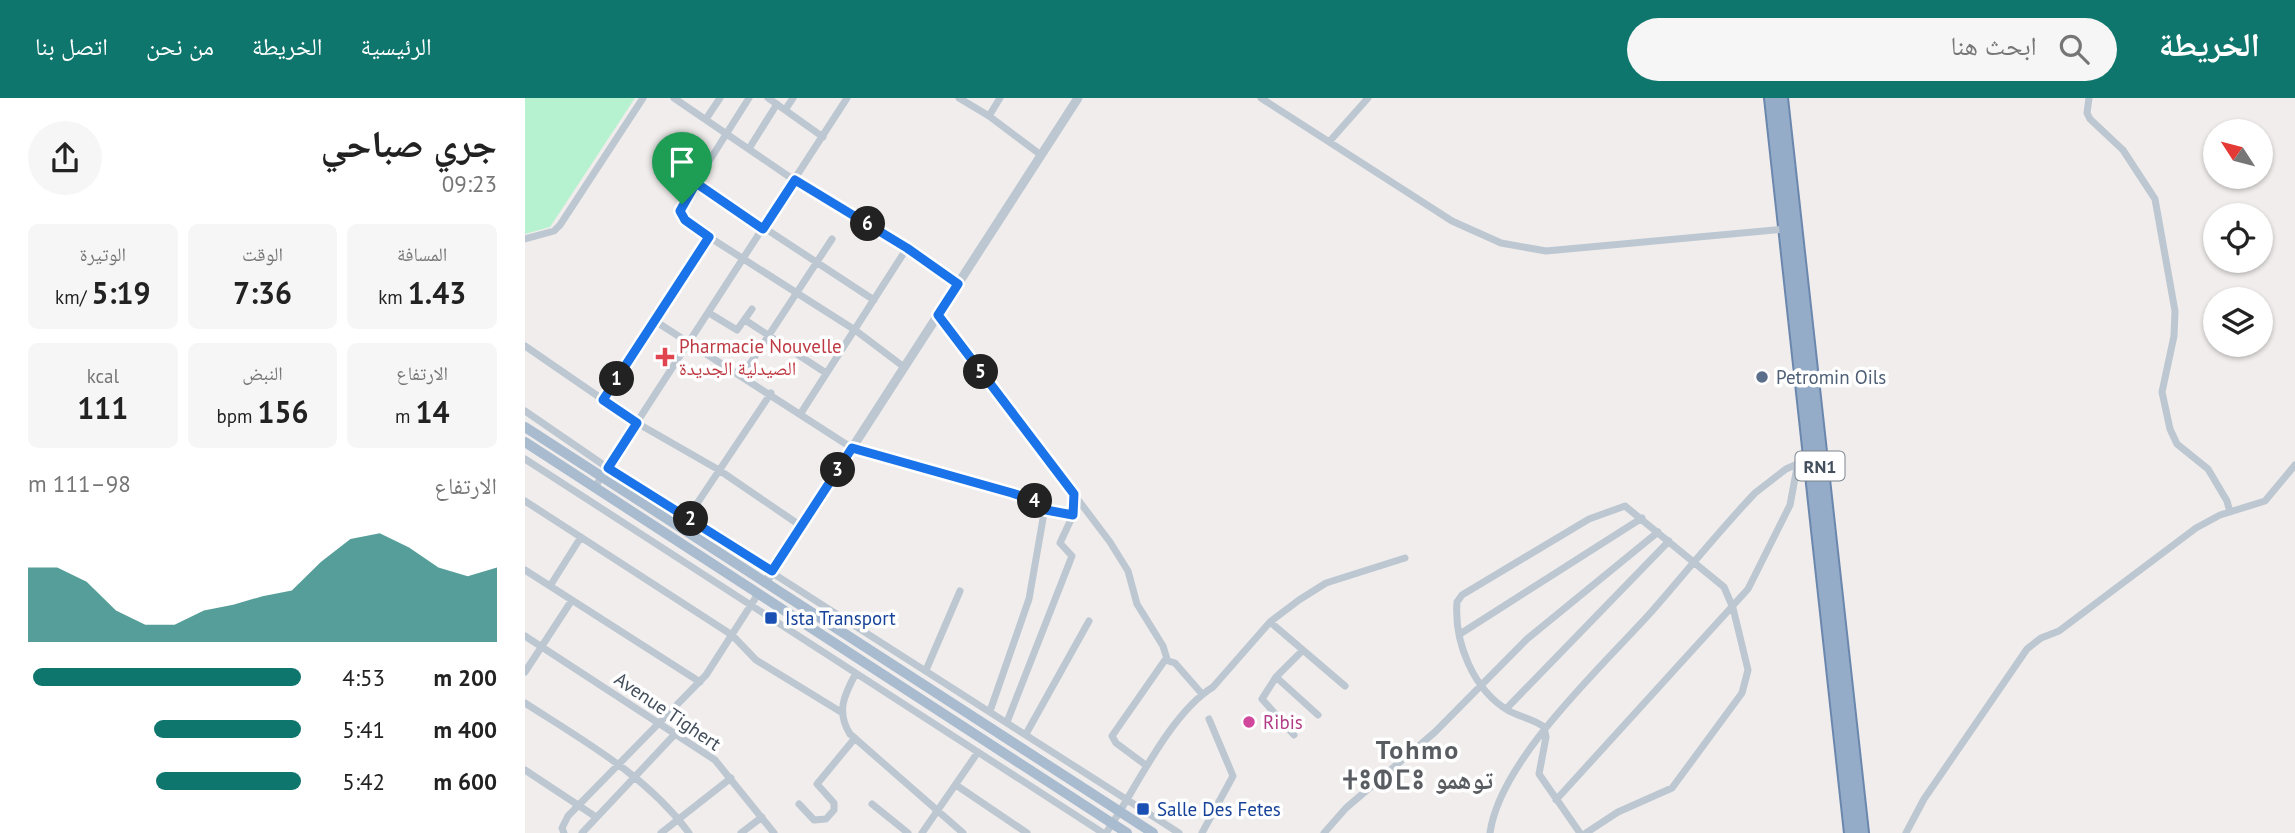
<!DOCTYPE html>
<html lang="ar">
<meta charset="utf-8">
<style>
body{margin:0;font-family:"PT Sans","Noto Naskh Arabic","Noto Sans Tifinagh",sans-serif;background:#f6f6f6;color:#222;direction:rtl;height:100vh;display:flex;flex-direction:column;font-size:26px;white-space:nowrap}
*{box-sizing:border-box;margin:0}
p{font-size:23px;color:#767676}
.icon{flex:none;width:38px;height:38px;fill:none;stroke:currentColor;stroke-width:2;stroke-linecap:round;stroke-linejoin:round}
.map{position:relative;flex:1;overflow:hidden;direction:ltr}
.panel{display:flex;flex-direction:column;background:#fff;width:525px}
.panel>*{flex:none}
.needle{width:46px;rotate:306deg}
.buttons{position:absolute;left:1678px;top:21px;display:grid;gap:14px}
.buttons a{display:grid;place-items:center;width:70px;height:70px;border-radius:50%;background:#fff;box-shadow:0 2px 5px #0004;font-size:35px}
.pin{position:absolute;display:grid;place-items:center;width:60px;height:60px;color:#fff;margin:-72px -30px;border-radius:50% 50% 50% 0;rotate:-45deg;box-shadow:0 0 7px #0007}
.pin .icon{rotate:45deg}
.km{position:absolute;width:35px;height:35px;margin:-18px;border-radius:50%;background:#222;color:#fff;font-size:19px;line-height:35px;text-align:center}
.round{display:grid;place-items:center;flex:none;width:74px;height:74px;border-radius:37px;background:#f6f6f6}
.headline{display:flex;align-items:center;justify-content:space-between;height:119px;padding:0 28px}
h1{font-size:38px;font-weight:800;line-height:52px}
.metrics{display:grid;grid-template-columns:repeat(3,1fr);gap:10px;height:119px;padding:7px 28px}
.metrics div{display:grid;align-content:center;border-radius:10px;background:#f6f6f6;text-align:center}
.metrics b{font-size:30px;font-weight:800}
.metrics small{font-size:19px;font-weight:400}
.metrics p{font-size:19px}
.chart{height:196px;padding:14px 28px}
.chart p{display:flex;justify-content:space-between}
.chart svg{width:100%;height:126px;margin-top:7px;fill:#0f766e;opacity:.7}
ul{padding:0 28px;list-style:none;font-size:23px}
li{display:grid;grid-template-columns:112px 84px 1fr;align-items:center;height:52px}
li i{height:18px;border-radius:9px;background:#0f766e}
header{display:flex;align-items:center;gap:42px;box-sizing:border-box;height:98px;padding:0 35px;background:#0f766e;color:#fff}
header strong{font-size:33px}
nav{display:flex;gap:38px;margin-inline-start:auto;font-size:24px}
.search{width:490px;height:63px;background:#f6f6f6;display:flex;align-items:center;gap:18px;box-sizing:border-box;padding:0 24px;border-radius:38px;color:#767676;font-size:26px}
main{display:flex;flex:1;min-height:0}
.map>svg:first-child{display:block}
.green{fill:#b6f2d0}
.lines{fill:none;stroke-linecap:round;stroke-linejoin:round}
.trunk-casing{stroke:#6b87ad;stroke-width:16}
.minor{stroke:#bcc7d1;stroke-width:7}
.tertiary{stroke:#bcc7d1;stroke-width:9}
.primary{stroke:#a9bbcf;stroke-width:10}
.trunk{stroke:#94acc8;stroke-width:12}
.route-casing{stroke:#fff;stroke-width:14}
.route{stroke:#1a73e8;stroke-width:9}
.health-dot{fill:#e0444e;stroke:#fff;stroke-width:2.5}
.service-dot{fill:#5c6f8a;stroke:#fff;stroke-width:2.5}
.transit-dot{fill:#1a4fb4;stroke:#fff;stroke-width:2.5}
.hotel-dot{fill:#d1479c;stroke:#fff;stroke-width:2.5}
.labels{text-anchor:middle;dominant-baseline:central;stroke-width:7;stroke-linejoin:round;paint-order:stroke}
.shield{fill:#fff;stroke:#7b848d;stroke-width:2}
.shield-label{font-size:18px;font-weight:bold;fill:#434f5c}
.health-label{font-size:19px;fill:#be3a42;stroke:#fff;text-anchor:start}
.service-label{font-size:19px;fill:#4e5e75;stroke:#fff;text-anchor:start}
.transit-label{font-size:19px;fill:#164399;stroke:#fff;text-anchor:start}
.street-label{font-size:19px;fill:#434f5c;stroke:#fff}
.hotel-label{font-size:19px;fill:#b23c85;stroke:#fff;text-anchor:start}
.district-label{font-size:26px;font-weight:bold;letter-spacing:2px;fill:#595d62;stroke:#fff}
</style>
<header>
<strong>الخريطة</strong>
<div class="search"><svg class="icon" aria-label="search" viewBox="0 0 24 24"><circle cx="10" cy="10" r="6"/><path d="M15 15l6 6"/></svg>ابحث هنا</div>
<nav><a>الرئيسية</a><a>الخريطة</a><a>من نحن</a><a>اتصل بنا</a></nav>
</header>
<main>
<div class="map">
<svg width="1770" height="735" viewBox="0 0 1770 735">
<rect width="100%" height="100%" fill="#f0edec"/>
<!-- green -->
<path class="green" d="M 0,0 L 110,0 L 25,129 L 0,136 Z"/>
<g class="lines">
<defs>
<path id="trunk" d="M 1246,0 L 1326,735
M 1256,0 L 1337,735"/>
</defs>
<!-- trunk casing -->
<use href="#trunk" class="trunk-casing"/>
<!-- minor -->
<path class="minor" d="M 149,0 L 269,82 L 382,150 L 433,186
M 224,0 L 157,106 L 155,116 L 184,139 L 330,232 L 379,269
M 243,0 L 298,39
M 434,0 L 464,18 L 516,57
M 736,0 L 927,123 L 976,145 L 1021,153 L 1260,131
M 1564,0 L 1562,15 L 1565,21 L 1598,52 L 1630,101 L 1650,213 L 1649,238 L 1637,294 L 1645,331 L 1652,346 L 1683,371 L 1702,403 L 1705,414
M 260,12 L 268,0
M 464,18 L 475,0
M 181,21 L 195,0
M 804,44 L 843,0
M 225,49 L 252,6
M 171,85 L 349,202
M 0,141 L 29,133 L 35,127 L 118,0
M 184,215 L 212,232 L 227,211
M 413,217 L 585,444 L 603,473 L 612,506 L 638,548 L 642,561
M 220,222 L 301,275
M 130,223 L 327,350 L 487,395 L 514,403 L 521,412
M 0,248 L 112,325 L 194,372 L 276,428
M 217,278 L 307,141
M 78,302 L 184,139
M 0,313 L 83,370 L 654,735
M 276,315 L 382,150
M 0,361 L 578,735
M 70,389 L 322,0
M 0,403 L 207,537 L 231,562 L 316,614
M 163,419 L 246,295
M 0,472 L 175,584
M 25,488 L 56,439
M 745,524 L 820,588
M 935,536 L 1117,420
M 0,538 L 190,662 L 249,735
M 401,572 L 435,493
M 0,574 L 47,502
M 331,575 C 319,597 311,614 325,636 L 438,735
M 751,579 L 793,617
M 0,605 C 59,643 122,678 164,735
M 981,611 L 1144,443
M 465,613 L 504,501 L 519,415 L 524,411 L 548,417
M 482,624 L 547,458 L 535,445 L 548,417 L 549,396
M 501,636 L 564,523
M 769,637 L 737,601 L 751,579 L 778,552
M 622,668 L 591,645 L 587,638 L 640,562 L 650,565 L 677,596
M 0,672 L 71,719
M 431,687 L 502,735
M 1031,702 L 1223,491 L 1265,407 L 1273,364
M 274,706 L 289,722 L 301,721 L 309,712 L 309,705 L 292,686 L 330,640
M 347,706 L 383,735
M 39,735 L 37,730 L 43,718 L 181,577 L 233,496
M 57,735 L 151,635
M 136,735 L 206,680
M 216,735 L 237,719
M 397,735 L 453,654
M 581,735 C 610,693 644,616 688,589 L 745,524 L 774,502 L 801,485 L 880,460
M 677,735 L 708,678 L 684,621
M 799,735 L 821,710 L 910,634 L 1002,541 L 1133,434
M 965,735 C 975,661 1079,567 1128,512 C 1162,473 1194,433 1230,395 L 1261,371 L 1286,360
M 1055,735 L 1014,676 L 1021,639 L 1019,629 C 1009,621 995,619 984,613 C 948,592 929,544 932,504 L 937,497 L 1064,421 L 1100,408 L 1199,489 L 1208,510 L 1223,572 L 1217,595 L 1147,690 L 1093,714 L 1061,735
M 1381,735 L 1399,701 L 1502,551 L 1516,540 L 1534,533 L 1671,430 L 1695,417 L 1740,403 L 1770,367"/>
<!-- tertiary -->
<path class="tertiary" d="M 240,485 L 553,0"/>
<!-- primary -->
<path class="primary" d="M 0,329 L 628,735
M 0,344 L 602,735"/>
<!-- trunk -->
<use href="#trunk" class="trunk"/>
</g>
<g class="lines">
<defs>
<path id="route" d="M 270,82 L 382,150 L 433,186 L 413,217 L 549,396 L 548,417 L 521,412 L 513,404 L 487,395 L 327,350 L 247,473 L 83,370 L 112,325 L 78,302 L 184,139 L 160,122 L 155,113 L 171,85 L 238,131 Z"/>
</defs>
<!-- route casing -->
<use href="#route" class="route-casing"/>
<!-- route -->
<use href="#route" class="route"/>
</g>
<!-- markers -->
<path class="health-dot" d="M136.5 248.5h7v7h7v7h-7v7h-7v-7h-7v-7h7z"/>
<circle class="service-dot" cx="1237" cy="279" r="7"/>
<g class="transit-dot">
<rect x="239" y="513" width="14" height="14" rx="3.5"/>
<rect x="611" y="704" width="14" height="14" rx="3.5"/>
</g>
<circle class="hotel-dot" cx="724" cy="624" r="7"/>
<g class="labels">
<!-- shield labels -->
<rect class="shield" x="1270.5" y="353.5" width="49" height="29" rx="5"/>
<g class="shield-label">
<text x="1295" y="368">RN1</text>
</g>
<!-- health labels -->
<g class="health-label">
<text x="154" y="248">Pharmacie Nouvelle<tspan x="154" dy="22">الصيدلية الجديدة</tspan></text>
</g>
<!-- service labels -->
<g class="service-label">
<text x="1251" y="279">Petromin Oils</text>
</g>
<!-- transit labels -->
<g class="transit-label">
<text x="260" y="520">Ista Transport</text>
<text x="632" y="711">Salle Des Fetes</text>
</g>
<!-- street labels -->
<g class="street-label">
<text transform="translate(143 613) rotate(34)">Avenue Tighert</text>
</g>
<!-- hotel labels -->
<g class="hotel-label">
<text x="738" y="624">Ribis</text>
</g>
<!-- district labels -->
<g class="district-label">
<text x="893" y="651">Tohmo<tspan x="893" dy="30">ⵜⵓⵀⵎⵓ توهمو</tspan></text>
</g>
</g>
</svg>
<div class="buttons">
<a><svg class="needle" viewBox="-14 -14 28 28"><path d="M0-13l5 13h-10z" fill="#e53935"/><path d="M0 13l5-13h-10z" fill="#767676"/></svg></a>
<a><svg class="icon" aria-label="locate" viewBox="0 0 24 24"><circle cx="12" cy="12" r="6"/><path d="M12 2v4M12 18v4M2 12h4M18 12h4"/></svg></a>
<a><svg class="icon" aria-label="layers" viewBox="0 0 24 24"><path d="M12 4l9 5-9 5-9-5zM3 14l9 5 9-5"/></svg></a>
</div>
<div class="pin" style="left:157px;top:106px;background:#1e9e55"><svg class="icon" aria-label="arrive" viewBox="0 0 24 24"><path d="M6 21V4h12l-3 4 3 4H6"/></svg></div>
<b class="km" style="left:92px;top:281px">1</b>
<b class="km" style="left:166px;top:421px">2</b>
<b class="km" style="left:313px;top:372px">3</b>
<b class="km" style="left:510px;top:403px">4</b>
<b class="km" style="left:456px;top:274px">5</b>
<b class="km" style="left:343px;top:126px">6</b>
</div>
<section class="panel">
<div class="headline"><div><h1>جري صباحي</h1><p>09:23</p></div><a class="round"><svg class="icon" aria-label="share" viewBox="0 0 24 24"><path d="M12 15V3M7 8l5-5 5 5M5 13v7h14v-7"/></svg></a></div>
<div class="metrics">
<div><p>المسافة</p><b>1.43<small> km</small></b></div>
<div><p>الوقت</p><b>7:36</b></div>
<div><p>الوتيرة</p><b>5:19<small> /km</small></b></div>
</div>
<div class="metrics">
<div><p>الارتفاع</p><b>14<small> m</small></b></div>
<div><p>النبض</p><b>156<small> bpm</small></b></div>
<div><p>kcal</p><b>111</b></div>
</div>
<div class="chart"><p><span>الارتفاع</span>98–111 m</p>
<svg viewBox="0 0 160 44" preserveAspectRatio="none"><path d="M0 44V18L10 18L20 23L30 33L40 38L50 38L60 33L70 31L80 28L90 26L100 16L110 8L120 6L130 11L140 18L150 21L160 18V44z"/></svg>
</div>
<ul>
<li><b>200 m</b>4:53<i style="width:98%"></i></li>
<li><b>400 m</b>5:41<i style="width:54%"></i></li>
<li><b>600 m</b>5:42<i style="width:53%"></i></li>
</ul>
</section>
</main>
